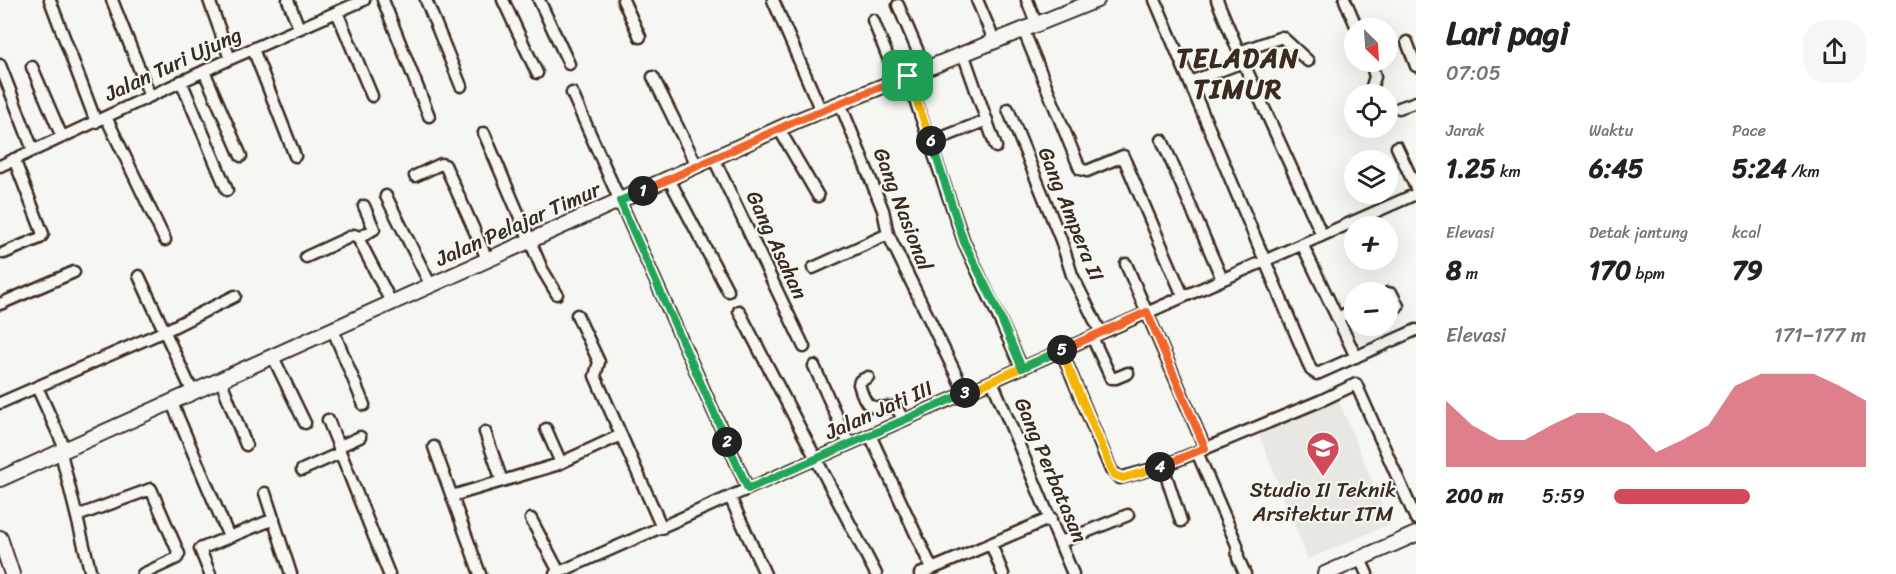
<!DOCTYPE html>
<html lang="id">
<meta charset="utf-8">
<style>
body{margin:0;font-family:Sriracha,sans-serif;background:#f6f6f6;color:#222;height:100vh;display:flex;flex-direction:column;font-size:22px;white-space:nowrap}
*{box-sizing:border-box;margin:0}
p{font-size:20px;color:#767676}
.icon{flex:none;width:33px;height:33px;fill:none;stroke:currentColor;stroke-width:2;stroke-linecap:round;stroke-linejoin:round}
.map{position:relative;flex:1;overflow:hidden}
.sheet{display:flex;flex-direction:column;background:#fff;width:480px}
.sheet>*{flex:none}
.needle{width:39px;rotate:155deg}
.buttons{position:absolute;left:1344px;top:18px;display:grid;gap:12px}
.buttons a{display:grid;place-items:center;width:54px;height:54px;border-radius:50%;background:#fff;box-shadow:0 6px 24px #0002;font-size:30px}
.pin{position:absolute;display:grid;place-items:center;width:51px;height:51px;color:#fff;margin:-26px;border-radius:12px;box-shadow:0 3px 9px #0006}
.km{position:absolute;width:30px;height:30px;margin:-15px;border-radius:50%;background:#222;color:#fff;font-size:16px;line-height:30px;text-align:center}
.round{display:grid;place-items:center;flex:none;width:63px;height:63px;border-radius:24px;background:#f6f6f6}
.overview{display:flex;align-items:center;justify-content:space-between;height:102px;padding:0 30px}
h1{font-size:33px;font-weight:700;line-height:45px}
.figures{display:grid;grid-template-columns:repeat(3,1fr);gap:9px;height:102px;padding:6px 30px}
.figures div{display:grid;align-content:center}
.figures b{font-size:26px;font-weight:700}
.figures small{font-size:16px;font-weight:400}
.figures p{font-size:16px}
.chart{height:168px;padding:12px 30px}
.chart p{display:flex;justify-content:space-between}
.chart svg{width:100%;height:108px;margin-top:6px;fill:#d1495b;opacity:.7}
ul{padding:0 30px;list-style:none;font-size:20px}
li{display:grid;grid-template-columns:96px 72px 1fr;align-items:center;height:45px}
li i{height:15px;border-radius:8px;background:#d1495b}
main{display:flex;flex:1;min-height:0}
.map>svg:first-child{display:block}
.built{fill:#e8e7e2}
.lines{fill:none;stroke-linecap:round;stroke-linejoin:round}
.minor-casing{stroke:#3b2a1e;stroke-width:15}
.tertiary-casing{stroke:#3b2a1e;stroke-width:18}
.minor{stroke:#f6f6f2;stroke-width:10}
.tertiary{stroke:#f6f6f2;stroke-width:14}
.split-1-casing{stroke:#fff;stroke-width:12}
.split-2-casing{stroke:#fff;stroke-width:12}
.split-3-casing{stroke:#fff;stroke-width:12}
.split-4-casing{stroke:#fff;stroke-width:12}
.split-5-casing{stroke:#fff;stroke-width:12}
.split-6-casing{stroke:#fff;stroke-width:12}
.split-7-casing{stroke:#fff;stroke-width:12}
.split-1{stroke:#f0652b;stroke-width:8}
.split-2{stroke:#22a559;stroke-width:8}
.split-3{stroke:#22a559;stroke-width:8}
.split-4{stroke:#f5b400;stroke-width:8}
.split-5{stroke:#f0652b;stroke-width:8}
.split-6{stroke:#22a559;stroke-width:8}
.split-7{stroke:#f5b400;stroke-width:8}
.labels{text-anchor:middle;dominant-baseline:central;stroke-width:4.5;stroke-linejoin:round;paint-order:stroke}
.street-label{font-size:21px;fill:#3b2a1e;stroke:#f6f6f2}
.poi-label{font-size:21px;fill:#3b2a1e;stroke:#f6f6f2}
.district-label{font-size:27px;font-weight:bold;letter-spacing:1.5px;fill:#3b2a1e;stroke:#f6f6f2}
</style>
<main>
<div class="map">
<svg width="1416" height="574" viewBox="0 0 1416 574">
<rect width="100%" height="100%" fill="#f6f6f2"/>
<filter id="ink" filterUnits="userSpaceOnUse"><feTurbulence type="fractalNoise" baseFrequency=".0167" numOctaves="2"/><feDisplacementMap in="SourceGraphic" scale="12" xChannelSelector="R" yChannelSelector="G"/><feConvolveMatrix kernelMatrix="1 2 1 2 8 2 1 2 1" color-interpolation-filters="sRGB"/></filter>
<g filter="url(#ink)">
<!-- built -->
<path class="built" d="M 1337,397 L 1390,524 L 1308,559 L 1257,429 Z"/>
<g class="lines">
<defs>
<path id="minor" d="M 50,0 L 96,122
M 112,0 L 150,96
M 209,0 L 230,59
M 288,0 L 299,28
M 383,0 L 429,116
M 426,0 L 461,86
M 503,0 L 537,73
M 539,0 L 569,64
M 623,0 L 640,37
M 773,0 L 821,111
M 977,0 L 994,40
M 1027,0 L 1036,23
M 1155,0 L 1311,370 L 1317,374 L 1416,330
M 1217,0 L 1243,62 L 1322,235
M 1345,0 L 1357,28
M 898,5 L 925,68
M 337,12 L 372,96
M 873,20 L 897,80
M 1023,29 L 1080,169 L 1087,171 L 1123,156 L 1183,296
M 1407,42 L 1416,66
M 253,49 L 295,156
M 1239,52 L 1282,37 L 1308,61
M 963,53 L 996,147
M 1371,62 L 1375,77 L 1372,86
M 0,65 L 33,150
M 32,67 L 62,137
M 204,71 L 241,156
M 907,76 L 964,242 L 1022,368
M 653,77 L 697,166
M 181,81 L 227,190
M 1190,82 L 1243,62
M 572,93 L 748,489
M 840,103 L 883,210 L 888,234 L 965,393
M 1399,108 L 1416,102
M 1008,109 L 1061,240 L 1072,275 L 1101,333
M 106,117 L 165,240
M 779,129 L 818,196
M 484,133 L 542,269 L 557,294
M 1162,140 L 1222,279
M 931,142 L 987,120
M 1397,147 L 1416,188
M 714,159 L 804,347
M 0,166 L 230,59 L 364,0
M 415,176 L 441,164 L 445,165 L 488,261
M 669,179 L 728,291
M 386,196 L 431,286
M 359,238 L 374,229 L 364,206
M 1302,244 L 1356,357
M 4,253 L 40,238 L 43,234 L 14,159
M 306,257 L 354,235 L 357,236 L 392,304
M 1126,264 L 1205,448
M 813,268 L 888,234
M 139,276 L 193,393
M 1388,293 L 1392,294 L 1398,306
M 0,304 L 74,272
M 739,311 L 876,574
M 577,315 L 599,362 L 595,376 L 662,528
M 1338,318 L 1354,309
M 333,330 L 364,405
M 1092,337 L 1111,378 L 1116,378 L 1128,373
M 1061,350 L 1111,470 L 1120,478 L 1163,466 L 1320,401 L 1356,384 L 1416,519
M 273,357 L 305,423
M 814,366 L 849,444
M 868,377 L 860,381 L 859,384 C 867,413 872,407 896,407 L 904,420
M 221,381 L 246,445
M 992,381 L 1073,574
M 37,387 L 66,451
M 0,403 L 165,331 L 235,296
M 172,403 L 229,537
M 328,420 L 339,447
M 546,429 L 561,463
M 485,432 L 502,481
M 870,435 L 932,569
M 360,437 L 340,446 L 339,449 L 389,574
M 434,447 L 480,574
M 1197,452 L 1237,545 L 1238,558 L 1245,574
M 61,453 L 91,574
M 1163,466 L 1181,521
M 302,470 L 340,453
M 265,493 L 291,574
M 452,496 L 556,465 L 621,435
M 730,497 L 765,574
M 77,516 L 151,489 L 179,554 L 177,558 L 143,574
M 531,519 L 559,572
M 1061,542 L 1128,515
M 991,544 L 1003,574
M 1360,559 L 1367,574
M 210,574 L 200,549 L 274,519
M 555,574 L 1416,194
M 920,574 L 1051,518"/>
<path id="tertiary" d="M 0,479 L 796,121 L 1097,0
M 0,538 L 12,574
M 1325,574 L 1416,534"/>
</defs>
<!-- minor casing -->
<use href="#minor" class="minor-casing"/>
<!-- tertiary casing -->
<use href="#tertiary" class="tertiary-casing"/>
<!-- minor -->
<use href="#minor" class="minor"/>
<!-- tertiary -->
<use href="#tertiary" class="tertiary"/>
</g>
</g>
<g class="lines" filter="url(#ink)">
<defs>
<path id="split-1" d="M 643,191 L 796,121 L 908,76"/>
<path id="split-2" d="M 643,191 L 620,201 L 727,442"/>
<path id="split-3" d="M 727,442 L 748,489 L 965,393"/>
<path id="split-4" d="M 965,393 L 1061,350 L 1114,475 L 1123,478 L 1160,467"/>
<path id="split-5" d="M 1062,350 L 1147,312 L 1205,448 L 1160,467"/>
<path id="split-6" d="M 931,141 L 964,242 L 995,305 L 1022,368 L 1062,350"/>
<path id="split-7" d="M 908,76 L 931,141"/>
</defs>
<!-- split-1 casing -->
<use href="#split-1" class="split-1-casing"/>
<!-- split-2 casing -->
<use href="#split-2" class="split-2-casing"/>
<!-- split-3 casing -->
<use href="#split-3" class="split-3-casing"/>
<!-- split-4 casing -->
<use href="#split-4" class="split-4-casing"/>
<!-- split-5 casing -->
<use href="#split-5" class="split-5-casing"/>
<!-- split-6 casing -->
<use href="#split-6" class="split-6-casing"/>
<!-- split-7 casing -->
<use href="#split-7" class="split-7-casing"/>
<!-- split-1 -->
<use href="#split-1" class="split-1"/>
<!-- split-2 -->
<use href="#split-2" class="split-2"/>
<!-- split-3 -->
<use href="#split-3" class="split-3"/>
<!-- split-4 -->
<use href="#split-4" class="split-4"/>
<!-- split-5 -->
<use href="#split-5" class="split-5"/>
<!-- split-6 -->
<use href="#split-6" class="split-6"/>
<!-- split-7 -->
<use href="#split-7" class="split-7"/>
</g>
<!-- icons -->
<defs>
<symbol id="university-pin" viewBox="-11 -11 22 30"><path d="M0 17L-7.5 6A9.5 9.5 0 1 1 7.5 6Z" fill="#d1495b" stroke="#f6f6f2"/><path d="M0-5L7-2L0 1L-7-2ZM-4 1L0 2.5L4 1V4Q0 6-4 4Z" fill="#fff"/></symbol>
</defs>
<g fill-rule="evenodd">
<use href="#university-pin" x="1304" y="429" width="38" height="52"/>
</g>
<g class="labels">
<!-- street labels -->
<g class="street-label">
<text transform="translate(173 64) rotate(-25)">Jalan Turi Ujung</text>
<text transform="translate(903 209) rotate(69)">Gang Nasional</text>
<text transform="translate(1071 214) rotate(68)">Gang Ampera II</text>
<text transform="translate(518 224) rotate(-24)">Jalan Pelajar Timur</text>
<text transform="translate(777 245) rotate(65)">Gang Asahan</text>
<text transform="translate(879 410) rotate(-24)">Jalan Jati III</text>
<text transform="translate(1051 470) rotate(67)">Gang Perbatasan</text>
</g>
<!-- poi labels -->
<g class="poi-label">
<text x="1323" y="490">Studio II Teknik<tspan x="1323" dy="24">Arsitektur ITM</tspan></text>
</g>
<!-- district labels -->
<g class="district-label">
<text x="1238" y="58">TELADAN<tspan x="1238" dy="31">TIMUR</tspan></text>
</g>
</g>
</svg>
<div class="buttons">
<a><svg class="needle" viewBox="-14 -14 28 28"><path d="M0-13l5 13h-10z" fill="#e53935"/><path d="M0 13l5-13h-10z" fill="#767676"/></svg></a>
<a><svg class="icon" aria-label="locate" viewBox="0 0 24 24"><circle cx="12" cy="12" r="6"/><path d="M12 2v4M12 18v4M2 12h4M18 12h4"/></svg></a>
<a><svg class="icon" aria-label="layers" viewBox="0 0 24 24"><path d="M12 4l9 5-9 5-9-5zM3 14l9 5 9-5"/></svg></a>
<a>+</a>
<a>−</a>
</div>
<div class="pin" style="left:908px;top:76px;background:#1e9e55"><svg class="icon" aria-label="arrive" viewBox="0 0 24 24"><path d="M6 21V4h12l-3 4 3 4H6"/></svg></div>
<b class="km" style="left:643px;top:191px">1</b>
<b class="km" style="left:727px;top:442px">2</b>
<b class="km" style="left:965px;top:393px">3</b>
<b class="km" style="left:1160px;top:467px">4</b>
<b class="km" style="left:1062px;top:350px">5</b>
<b class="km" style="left:931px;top:141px">6</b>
</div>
<section class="sheet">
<div class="overview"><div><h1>Lari pagi</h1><p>07:05</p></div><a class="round"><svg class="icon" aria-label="share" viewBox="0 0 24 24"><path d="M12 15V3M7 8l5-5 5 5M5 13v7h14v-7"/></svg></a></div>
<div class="figures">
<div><p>Jarak</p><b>1.25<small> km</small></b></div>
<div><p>Waktu</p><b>6:45</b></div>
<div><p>Pace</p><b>5:24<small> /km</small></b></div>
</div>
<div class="figures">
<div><p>Elevasi</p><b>8<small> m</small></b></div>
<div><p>Detak jantung</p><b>170<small> bpm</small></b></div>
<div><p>kcal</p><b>79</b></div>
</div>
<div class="chart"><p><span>Elevasi</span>171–177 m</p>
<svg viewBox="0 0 160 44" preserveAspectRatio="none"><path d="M0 44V17L10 27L20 33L30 33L40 27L50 22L60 22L70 27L80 38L90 33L100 27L110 11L120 6L130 6L140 6L150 11L160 17V44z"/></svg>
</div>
<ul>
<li><b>200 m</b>5:59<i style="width:54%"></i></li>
</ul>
</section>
</main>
